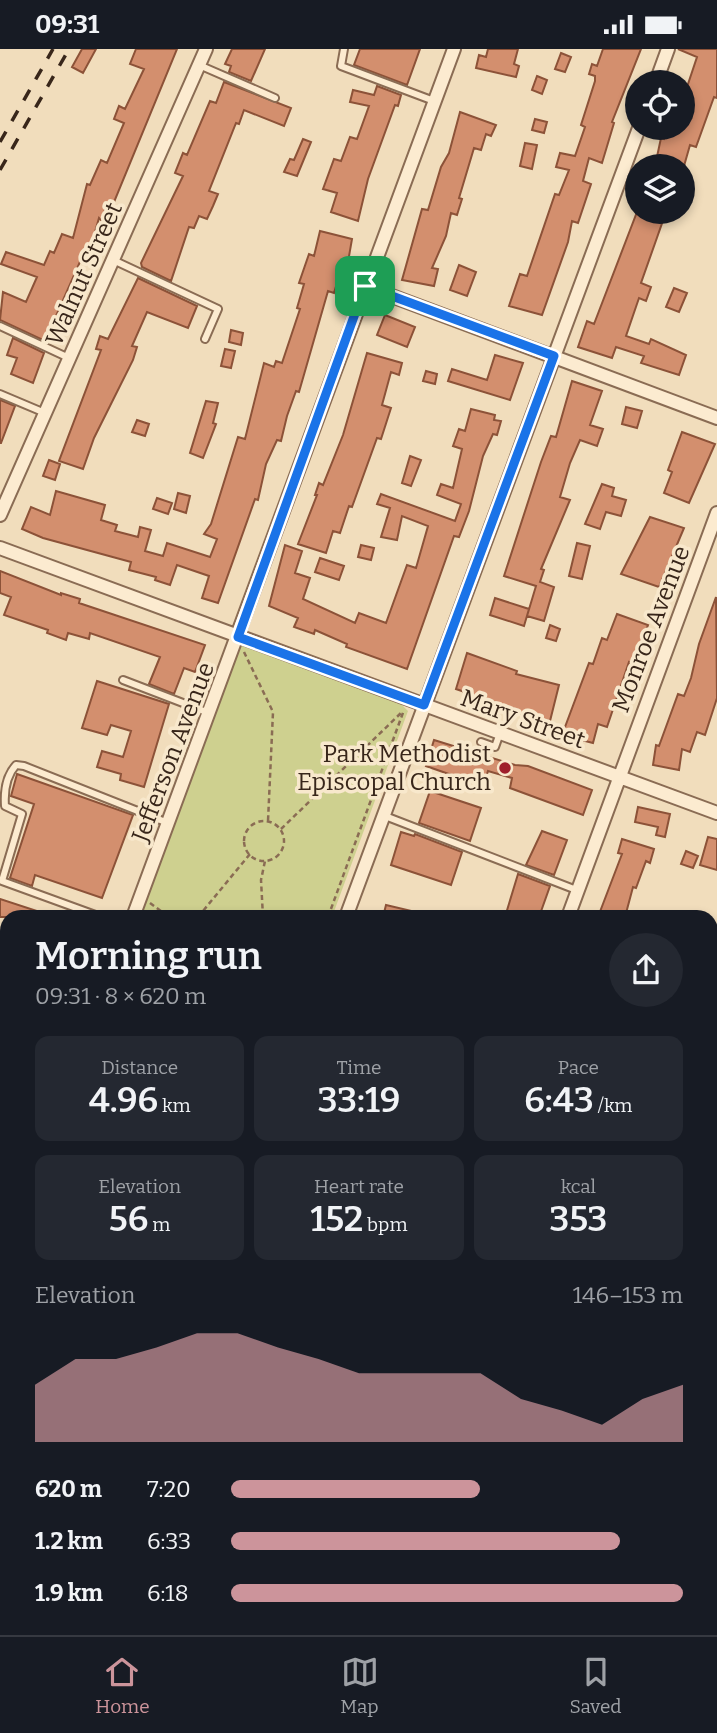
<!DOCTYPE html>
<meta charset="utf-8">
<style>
body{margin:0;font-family:Bitter,serif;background:#242831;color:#f1f3f6;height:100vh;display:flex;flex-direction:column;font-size:26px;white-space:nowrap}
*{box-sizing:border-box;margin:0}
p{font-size:23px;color:#9ea1a6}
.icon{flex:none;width:38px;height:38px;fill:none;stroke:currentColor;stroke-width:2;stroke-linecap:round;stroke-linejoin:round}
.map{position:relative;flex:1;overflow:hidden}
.panel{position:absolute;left:0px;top:861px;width:718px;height:726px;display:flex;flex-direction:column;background:#171b24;border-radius:21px 21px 0 0;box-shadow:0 4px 10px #0003}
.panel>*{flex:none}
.controls{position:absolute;left:625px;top:21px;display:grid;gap:14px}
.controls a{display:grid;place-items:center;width:70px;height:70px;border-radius:50%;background:#171b24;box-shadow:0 4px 10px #0003;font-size:35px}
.pin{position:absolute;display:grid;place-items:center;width:60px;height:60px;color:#fff;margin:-30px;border-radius:14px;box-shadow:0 4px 10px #0006}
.round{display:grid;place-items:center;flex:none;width:74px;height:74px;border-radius:37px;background:#242831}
.summary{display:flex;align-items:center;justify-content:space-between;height:119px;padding:0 35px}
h1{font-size:38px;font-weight:600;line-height:52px}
.stats{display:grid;grid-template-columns:repeat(3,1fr);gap:10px;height:119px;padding:7px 35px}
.stats div{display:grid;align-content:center;border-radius:14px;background:#242831;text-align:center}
.stats b{font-size:35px;font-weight:600}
.stats small{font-size:19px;font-weight:400}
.stats p{font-size:19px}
.chart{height:196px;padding:14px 35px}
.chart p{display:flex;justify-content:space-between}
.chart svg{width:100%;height:126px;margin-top:7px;fill:#cc949b;opacity:.7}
ul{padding:0 35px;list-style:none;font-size:23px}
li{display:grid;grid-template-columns:112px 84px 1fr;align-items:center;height:52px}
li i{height:18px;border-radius:9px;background:#cc949b}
.status{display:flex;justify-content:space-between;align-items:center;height:49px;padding:0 35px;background:#171b24;direction:ltr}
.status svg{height:19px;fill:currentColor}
.dock{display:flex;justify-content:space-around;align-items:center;height:98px;border-top:2px solid #363941;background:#171b24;font-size:19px;color:#9ea1a6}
.dock a{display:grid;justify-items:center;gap:4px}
.dock .current{color:#cc949b}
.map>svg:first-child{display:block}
.green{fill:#ced08f}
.building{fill:#d38f6e;stroke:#8c5238;stroke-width:2}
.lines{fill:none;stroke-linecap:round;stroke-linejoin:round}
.service-casing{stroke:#8a6c54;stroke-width:10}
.minor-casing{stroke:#8a6c54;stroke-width:16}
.path{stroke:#8a6c54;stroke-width:2.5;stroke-dasharray:5 3.5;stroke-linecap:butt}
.service{stroke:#fcebd0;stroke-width:6}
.minor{stroke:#fcebd0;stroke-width:12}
.rail{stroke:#38261a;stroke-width:3.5;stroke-dasharray:12 12;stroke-linecap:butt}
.route-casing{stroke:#fff;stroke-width:14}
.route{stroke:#1a73e8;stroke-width:9}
.poi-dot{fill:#9f1f2b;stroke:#f8e8cc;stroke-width:2.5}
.labels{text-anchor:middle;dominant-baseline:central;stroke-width:7;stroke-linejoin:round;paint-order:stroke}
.street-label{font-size:24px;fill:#38261a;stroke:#f8e8cc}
.poi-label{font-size:24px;fill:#38261a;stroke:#f8e8cc;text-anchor:end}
</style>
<div class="status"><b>09:31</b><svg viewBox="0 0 49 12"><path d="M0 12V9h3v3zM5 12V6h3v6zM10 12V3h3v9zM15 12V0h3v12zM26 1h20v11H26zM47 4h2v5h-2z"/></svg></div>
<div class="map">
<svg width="717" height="1586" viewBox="0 0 717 1586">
<rect width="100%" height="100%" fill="#f1ddbc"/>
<!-- green -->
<path class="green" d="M 243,596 L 401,655 L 408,662 L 332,868 L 141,868 L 237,599 Z
M 7,1439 L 7,1509 L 0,1508 L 0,1440 Z
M 485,1580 L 568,1580 L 566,1586 L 504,1586 Z
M 612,1580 L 677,1580 L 695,1586 L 610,1586 Z"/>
<!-- building -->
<path class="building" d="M 82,0 L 96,0 L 83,24 L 72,18 Z
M 136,0 L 177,0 L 112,158 L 107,156 L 101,171 L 99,169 L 88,208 L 83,206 L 45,292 L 0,271 L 3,243 L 26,253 L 37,228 L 1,215 L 6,203 L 44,216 L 50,202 L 54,204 L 62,185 L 73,189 L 87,135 L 90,136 L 101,111 L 107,114 L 124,74 L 114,70 L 119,57 L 125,60 L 144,20 L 130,15 Z
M 232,0 L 265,0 L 251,32 L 229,23 L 231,17 L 225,15 Z
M 360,0 L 420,0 L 407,36 L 354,16 Z
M 488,0 L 518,0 L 514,15 L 519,17 L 516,28 L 476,19 L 479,6 L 486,8 Z
M 603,0 L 641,0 L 612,73 L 614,74 L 602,114 L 589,109 L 583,132 L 591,135 L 578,174 L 572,172 L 568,193 L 542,266 L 509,257 L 520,225 L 527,227 L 555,145 L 559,146 L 569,121 L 556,118 L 560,104 L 575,107 L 585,78 L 581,76 L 595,32 L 595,27 L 589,25 L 592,15 L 597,17 Z
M 678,0 L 717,0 L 717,49 L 714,48 L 696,98 L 690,96 L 684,117 L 655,117 L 661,89 L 664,90 L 669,79 L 682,79 L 682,44 L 685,44 L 697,8 Z
M 561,4 L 571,8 L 565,23 L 555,20 Z
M 537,27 L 547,31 L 542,45 L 532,41 Z
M 224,33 L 291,59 L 284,77 L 244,61 L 239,75 L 236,74 L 209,142 L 218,145 L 213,157 L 207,170 L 199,167 L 194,179 L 189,178 L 171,232 L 142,218 L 141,214 L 183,127 L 175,124 L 183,104 L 187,106 L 210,52 L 216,54 Z
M 377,37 L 401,46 L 398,57 L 395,56 L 368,130 L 358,172 L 331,163 L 337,144 L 323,140 L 334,110 L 341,112 L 350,88 L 357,90 L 369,57 L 350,53 L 353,41 L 374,46 Z
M 460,63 L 496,76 L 491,87 L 486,85 L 481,101 L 474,99 L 459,149 L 462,150 L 457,166 L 451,164 L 446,187 L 432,219 L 438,220 L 434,237 L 402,231 L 422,160 L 428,161 L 441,118 L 449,104 Z
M 535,70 L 547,73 L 544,84 L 532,81 Z
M 303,90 L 311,93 L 297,127 L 284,123 L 290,110 L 294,111 Z
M 525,94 L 537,96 L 532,120 L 520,117 Z
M 637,163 L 666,163 L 641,234 L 651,238 L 646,252 L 639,249 L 626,287 L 649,295 L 651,290 L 686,306 L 679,326 L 641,314 L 644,307 L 616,298 L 612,309 L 578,298 L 587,272 L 594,275 Z
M 320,182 L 352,190 L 348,213 L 344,226 L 340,224 L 334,244 L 328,242 L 299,343 L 296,342 L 287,367 L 281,392 L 277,391 L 266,415 L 258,451 L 255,450 L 218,554 L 202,549 L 209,527 L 177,516 L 170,536 L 155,531 L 156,528 L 129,521 L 131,513 L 43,489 L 22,480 L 31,458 L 50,466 L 56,442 L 105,456 L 101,471 L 117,476 L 115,482 L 138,488 L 140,478 L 151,481 L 145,502 L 163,507 L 167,494 L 210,508 L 217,490 L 204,485 L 211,475 L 238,388 L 245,390 L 264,314 L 274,318 L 276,312 L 282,314 L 300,260 L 297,259 L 304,235 L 299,234 L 309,205 L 314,207 Z
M 459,216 L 476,223 L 467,247 L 450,241 Z
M 138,229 L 197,257 L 188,279 L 147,263 L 132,297 L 137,298 L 133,311 L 94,389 L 83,420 L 59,412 L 101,301 L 96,300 L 100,287 L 108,290 Z
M 674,239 L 687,244 L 679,263 L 666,258 Z
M 385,266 L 415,278 L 407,298 L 377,286 Z
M 231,281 L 243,284 L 241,296 L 229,293 Z
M 13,289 L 44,304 L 33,334 L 11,325 L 17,309 L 7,306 Z
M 225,300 L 235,302 L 231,319 L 221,317 Z
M 367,304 L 402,314 L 399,326 L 391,323 L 382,356 L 391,359 L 381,390 L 377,389 L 352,458 L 349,457 L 340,484 L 333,482 L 326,504 L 298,495 L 317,446 L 315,446 L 319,434 L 323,436 L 343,386 Z
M 495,306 L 523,314 L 510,351 L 448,332 L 452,320 L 487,331 Z
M 426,322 L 437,325 L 435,335 L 423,332 Z
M 572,332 L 602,342 L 590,376 L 603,380 L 597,397 L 580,391 L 570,414 L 560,448 L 570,451 L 541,520 L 544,521 L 540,533 L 554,538 L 544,572 L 527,567 L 536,537 L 504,527 L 541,413 L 551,387 L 556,388 Z
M 0,351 L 15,357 L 1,394 L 0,394 Z
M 206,352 L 218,354 L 213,374 L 216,375 L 203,409 L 190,404 Z
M 626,358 L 642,362 L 637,379 L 622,375 Z
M 471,360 L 495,366 L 494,371 L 501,372 L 497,386 L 493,385 L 483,407 L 469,462 L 459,488 L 454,487 L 407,620 L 346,598 L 347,595 L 315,581 L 314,585 L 294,578 L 298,569 L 269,557 L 285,496 L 302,502 L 295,524 L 310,529 L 303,550 L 355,574 L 359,564 L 386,574 L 407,516 L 416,519 L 428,477 L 402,467 L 397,491 L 381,488 L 390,459 L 377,455 L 381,445 L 455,472 L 461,455 L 437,446 L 441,435 L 453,439 L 462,400 L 453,397 L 459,380 L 465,382 Z
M 137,371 L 149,375 L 145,387 L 132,383 Z
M 682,383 L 715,395 L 689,454 L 664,444 L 672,423 L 668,421 Z
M 410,407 L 421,411 L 411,437 L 402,434 Z
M 49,411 L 60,415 L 55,431 L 43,427 Z
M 602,435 L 614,439 L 612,447 L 626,451 L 621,467 L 606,463 L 600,480 L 585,475 Z
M 178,444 L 190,447 L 186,464 L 174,460 Z
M 157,449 L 172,454 L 168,465 L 153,460 Z
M 650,468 L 684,479 L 659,538 L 621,525 Z
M 577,494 L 590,497 L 582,530 L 569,527 Z
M 361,496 L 374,499 L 371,511 L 358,508 Z
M 320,509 L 344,517 L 339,531 L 315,523 Z
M 0,522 L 61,546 L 61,544 L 80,550 L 79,554 L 205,596 L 195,623 L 184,619 L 174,645 L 149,635 L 160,608 L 90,584 L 89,590 L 68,584 L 66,591 L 47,584 L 48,581 L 4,566 L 11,548 L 0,544 Z
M 716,548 L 717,649 L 705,686 L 697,683 L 690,703 L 682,700 L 679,721 L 653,716 L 656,696 L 659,697 L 678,645 L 684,647 L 691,629 L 699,595 Z
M 495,549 L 529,560 L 524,577 L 490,566 Z
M 617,565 L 648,576 L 633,615 L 629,613 L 607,678 L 598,675 L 593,694 L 562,686 L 589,614 L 593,615 L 602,589 L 607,591 Z
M 550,576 L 560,580 L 556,592 L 546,589 Z
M 467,604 L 517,622 L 516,625 L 559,636 L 550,672 L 513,663 L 515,660 L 456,640 Z
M 97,632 L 169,655 L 144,738 L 120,731 L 121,725 L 97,718 L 102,702 L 123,708 L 131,682 L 111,676 L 107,686 L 82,679 Z
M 434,691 L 515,716 L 528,717 L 592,741 L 583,766 L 510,739 L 512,729 L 488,722 L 483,737 L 426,717 Z
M 17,725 L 133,766 L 102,849 L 35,826 L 32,837 L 10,829 L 34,755 L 11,747 Z
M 430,742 L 481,759 L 470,792 L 419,774 Z
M 638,758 L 670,765 L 665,788 L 656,786 L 658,778 L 635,773 Z
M 542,782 L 567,791 L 554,826 L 526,816 Z
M 401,783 L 414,787 L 415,785 L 462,803 L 451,836 L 391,816 Z
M 708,788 L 717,790 L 717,821 L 700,816 Z
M 622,790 L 654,800 L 650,814 L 646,812 L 636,839 L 633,838 L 625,868 L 598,868 L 622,805 L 618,804 Z
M 686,802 L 698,807 L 693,819 L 681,815 Z
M 518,825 L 550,837 L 539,868 L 505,868 Z
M 0,850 L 49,866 L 49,868 L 0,868 Z
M 386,856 L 420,864 L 420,868 L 383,868 Z"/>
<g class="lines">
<defs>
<path id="service" d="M 344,0 L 341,17 L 434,52
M 199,16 L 275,49
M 113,211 L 218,260 L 205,290
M 0,277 L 69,309
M 0,345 L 45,364
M 123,631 L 209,664
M 481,693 L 495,698 L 500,684
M 385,767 L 579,842
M 101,868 L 2,832 L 22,765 L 5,757 C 4,743 6,727 16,716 L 24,717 L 168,774"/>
<path id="minor" d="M 656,33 L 668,0
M 365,237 L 717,369
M 0,466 L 206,0
M 0,499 L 717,764
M 133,868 L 454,0
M 346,868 L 639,79
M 568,868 L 717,464
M 0,891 L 7,894
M 710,1006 L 717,1003
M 710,1167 L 717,1170
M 0,1179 L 7,1164
M 0,1202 L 7,1205
M 710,1316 L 717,1302
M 710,1343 L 717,1346
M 0,1431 L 7,1435
M 710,1533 L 717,1538
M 83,1586 L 85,1580
M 594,1586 L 597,1580"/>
</defs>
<!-- service casing -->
<use href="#service" class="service-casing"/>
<!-- minor casing -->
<use href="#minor" class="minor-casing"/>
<!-- path -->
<path class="path" d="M 244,603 L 273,663 L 268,772
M244 792a20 20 0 1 1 40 0a20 20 0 1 1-40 0Z
M 281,780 L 402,663
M 150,854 L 169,868
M 198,868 L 250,805
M 263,868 L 261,831 L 265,812
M 328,868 L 404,661"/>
<!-- service -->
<use href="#service" class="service"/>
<!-- minor -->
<use href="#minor" class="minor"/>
<!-- rail -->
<path class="rail" d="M 0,93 L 53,0
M 0,121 L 69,0
M 589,1580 L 607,1586"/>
</g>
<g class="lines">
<defs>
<path id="route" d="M 365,237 L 554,307 L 424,656 L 238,588 Z"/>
</defs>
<!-- route casing -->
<use href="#route" class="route-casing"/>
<!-- route -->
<use href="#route" class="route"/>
</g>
<!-- markers -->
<circle class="poi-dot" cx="505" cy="719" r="7"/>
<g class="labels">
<!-- street labels -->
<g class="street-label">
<text transform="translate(84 225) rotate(-66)">Walnut Street</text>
<text transform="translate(651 580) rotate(-69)">Monroe Avenue</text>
<text transform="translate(523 670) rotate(20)">Mary Street</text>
<text transform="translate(173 703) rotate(-69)">Jefferson Avenue</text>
</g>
<!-- poi labels -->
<g class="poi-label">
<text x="491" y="705">Park Methodist<tspan x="491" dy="28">Episcopal Church</tspan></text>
</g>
</g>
</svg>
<div class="controls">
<a><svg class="icon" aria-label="locate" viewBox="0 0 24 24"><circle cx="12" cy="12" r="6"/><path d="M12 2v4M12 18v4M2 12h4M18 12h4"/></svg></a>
<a><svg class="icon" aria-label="layers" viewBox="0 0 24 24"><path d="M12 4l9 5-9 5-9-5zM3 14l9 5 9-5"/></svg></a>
</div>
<div class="pin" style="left:365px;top:237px;background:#1e9e55"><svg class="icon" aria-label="arrive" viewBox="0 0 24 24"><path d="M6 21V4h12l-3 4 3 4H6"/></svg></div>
<section class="panel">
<div class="summary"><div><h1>Morning run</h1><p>09:31 · 8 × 620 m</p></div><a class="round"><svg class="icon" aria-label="share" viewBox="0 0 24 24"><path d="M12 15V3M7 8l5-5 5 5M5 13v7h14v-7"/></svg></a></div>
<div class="stats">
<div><p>Distance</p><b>4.96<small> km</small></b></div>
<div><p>Time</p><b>33:19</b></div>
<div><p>Pace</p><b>6:43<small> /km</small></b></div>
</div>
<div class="stats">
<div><p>Elevation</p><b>56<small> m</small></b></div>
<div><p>Heart rate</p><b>152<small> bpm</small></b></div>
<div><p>kcal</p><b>353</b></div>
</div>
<div class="chart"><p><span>Elevation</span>146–153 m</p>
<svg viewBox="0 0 160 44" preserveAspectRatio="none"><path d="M0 44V24L10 15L20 15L30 11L40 6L50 6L60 11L70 15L80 20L90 20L100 20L110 20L120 29L130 33L140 38L150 29L160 24V44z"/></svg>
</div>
<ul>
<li><b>620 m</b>7:20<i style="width:55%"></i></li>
<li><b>1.2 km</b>6:33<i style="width:86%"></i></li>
<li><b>1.9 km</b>6:18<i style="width:100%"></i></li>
</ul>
</section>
</div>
<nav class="dock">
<a class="current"><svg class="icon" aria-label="home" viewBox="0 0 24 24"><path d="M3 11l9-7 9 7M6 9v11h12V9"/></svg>Home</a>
<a><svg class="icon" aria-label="map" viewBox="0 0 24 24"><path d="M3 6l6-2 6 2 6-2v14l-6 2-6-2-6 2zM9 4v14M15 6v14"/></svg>Map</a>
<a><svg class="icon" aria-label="saved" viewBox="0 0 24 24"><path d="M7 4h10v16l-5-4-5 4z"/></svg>Saved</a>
</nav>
